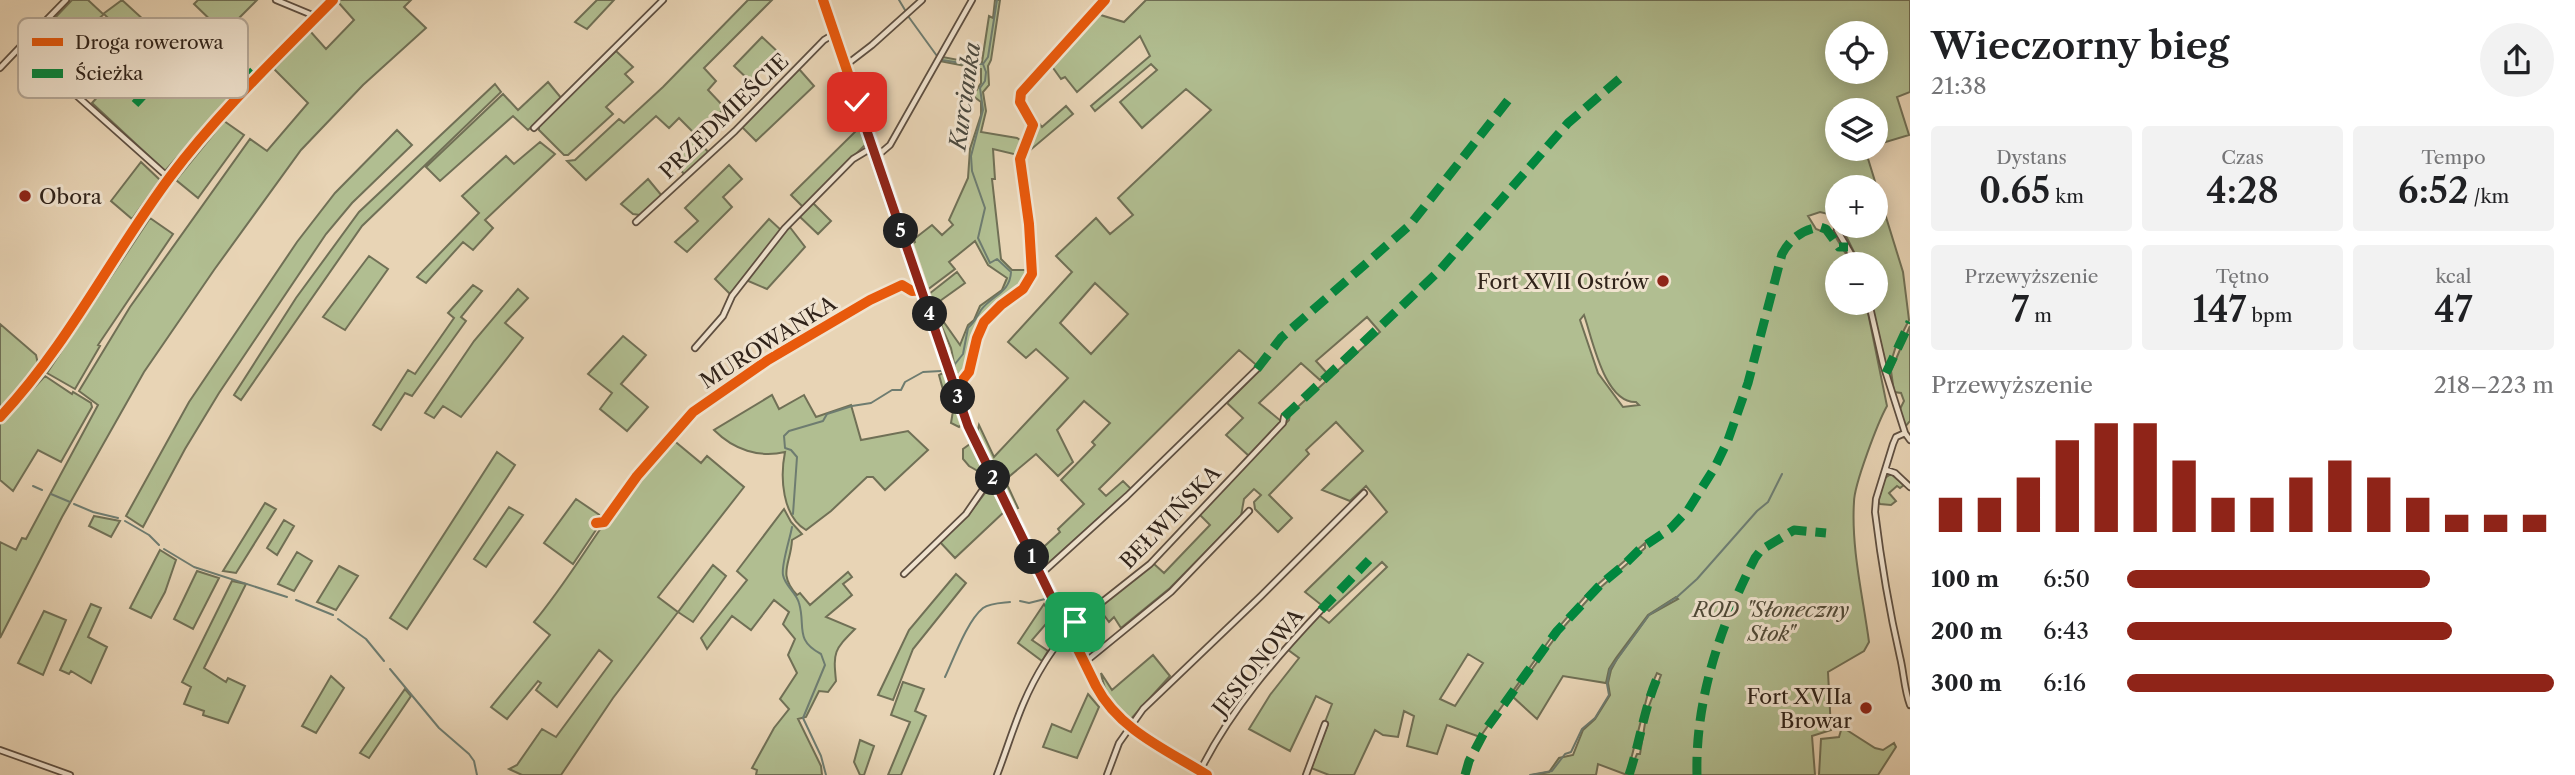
<!DOCTYPE html>
<html lang="pl">
<meta charset="utf-8">
<style>
body{margin:0;font-family:"Libre Caslon Text",serif;background:#f2f2f2;color:#202124;height:100vh;display:flex;flex-direction:column;font-size:26px;white-space:nowrap}
*{box-sizing:border-box;margin:0}
p{font-size:23px;color:#757577}
.icon{flex:none;width:38px;height:38px;fill:none;stroke:currentColor;stroke-width:2;stroke-linecap:round;stroke-linejoin:round}
.map{position:relative;flex:1;overflow:hidden}
.sheet{display:flex;flex-direction:column;background:#fff;width:665px}
.sheet>*{flex:none}
.fabs{position:absolute;left:1825px;top:21px;display:grid;gap:14px}
.fabs a{display:grid;place-items:center;width:63px;height:63px;border-radius:50%;background:#fff;box-shadow:0 4px 18px #0003;font-size:35px}
.pin{position:absolute;display:grid;place-items:center;width:60px;height:60px;color:#fff;margin:-30px;border-radius:14px;box-shadow:0 4px 10px #0006}
.km{position:absolute;width:35px;height:35px;margin:-18px;border-radius:50%;background:#222;color:#fff;font-size:19px;line-height:35px;text-align:center}
.round{display:grid;place-items:center;flex:none;width:74px;height:74px;border-radius:37px;background:#f2f2f2}
.overview{display:flex;align-items:center;justify-content:space-between;height:119px;padding:0 21px}
h1{font-size:38px;font-weight:600;line-height:52px}
.figures{display:grid;grid-template-columns:repeat(3,1fr);gap:10px;height:119px;padding:7px 21px}
.figures div{display:grid;align-content:center;border-radius:7px;background:#f2f2f2;text-align:center}
.figures b{font-size:35px;font-weight:600}
.figures small{font-size:19px;font-weight:400}
.figures p{font-size:19px}
.chart{height:196px;padding:14px 21px}
.chart p{display:flex;justify-content:space-between}
.chart svg{width:100%;height:126px;margin-top:7px;stroke:#8f2418;stroke-width:6}
ul{padding:0 21px;list-style:none;font-size:23px}
li{display:grid;grid-template-columns:112px 84px 1fr;align-items:center;height:52px}
li i{height:18px;border-radius:9px;background:#8f2418}
main{display:flex;flex:1;min-height:0}
.map>svg:first-child{display:block}
.green{fill:#b1be91;stroke:#707056;stroke-width:2;fill-rule:evenodd}
.lines{fill:none;stroke-linecap:round;stroke-linejoin:round}
.stream{stroke:#6e7c70;stroke-width:2}
.street-casing{stroke:#5e4f41;stroke-width:8}
.secondary-casing{stroke:#30231a;stroke-width:10}
.street{stroke:#f0e3cf;stroke-width:4.5}
.secondary{stroke:#f0e3cf;stroke-width:6}
.quiet{stroke:#00873e;stroke-width:9;stroke-dasharray:18 9;stroke-linecap:butt}
.cycleway-casing{stroke:#f0e3cf;stroke-width:15}
.cycleway{stroke:#e8590c;stroke-width:10}
.route-casing{stroke:#fff;stroke-width:14}
.route{stroke:#8f2418;stroke-width:9}
.poi-dot{fill:#8f2418;stroke:#f0e3cf;stroke-width:2.5}
.labels{text-anchor:middle;dominant-baseline:central;stroke-width:6;stroke-linejoin:round;paint-order:stroke}
.street-label{font-size:21px;fill:#30231a;stroke:#f0e3cf}
.poi-label{font-size:21px;fill:#30231a;stroke:#f0e3cf;text-anchor:end}
.park-label{font-size:21px;font-style:italic;fill:#504a38;stroke:#f0e3cf}
.water-label{font-size:23px;font-style:italic;fill:#4a483e;stroke:#f0e3cf}
.key{fill:#f0e3cf;stroke:#b6a999;stroke-width:2}
.key-label{font-size:19px;fill:#30231a}
</style>
<main>
<div class="map">
<svg width="1910" height="775" viewBox="0 0 1910 775">
<rect width="100%" height="100%" fill="#e8d4b5"/>
<filter id="stains"><feTurbulence type="fractalNoise" baseFrequency=".00286" numOctaves="4"/><feColorMatrix values="0 0 0 0 .2 0 0 0 0 .09 0 0 0 0 .02 0 0 0 .5 -.17"/></filter>
<radialGradient id="worn" r=".72"><stop offset=".6" stop-color="#630" stop-opacity="0"/><stop offset="1" stop-color="#630" stop-opacity=".3"/></radialGradient>
<!-- green -->
<path class="green" d="M 72,0 L 88,0 L 103,14 L 122,0 L 157,32 L 141,49 L 104,14 L 86,30 L 126,66 L 135,56 L 145,65 L 187,19 L 190,19 L 249,76 L 165,171 L 92,103 L 110,83 L 50,23 Z
M 198,0 L 257,0 L 224,33 L 194,4 Z
M 340,0 L 411,0 L 404,7 L 426,28 L 363,85 L 301,150 L 214,270 L 144,372 L 62,517 L 0,638 L 0,542 L 16,550 L 22,538 L 26,539 L 98,405 L 79,391 L 130,307 L 250,139 L 267,151 L 308,103 L 274,69 L 310,31 L 326,49 L 354,20 L 338,2 Z
M 597,0 L 614,0 L 587,29 L 575,22 Z
M 748,0 L 772,0 L 704,68 L 716,81 L 708,90 L 725,108 L 696,135 L 679,118 L 669,128 L 656,116 L 586,180 L 567,161 L 575,160 L 619,119 L 624,123 L 663,87 Z
M 995,0 L 1000,0 L 991,60 L 988,66 L 989,85 L 983,92 L 986,111 L 981,132 L 1017,138 L 1023,142 L 1018,155 L 993,149 L 995,179 L 992,179 L 1001,259 L 1012,270 L 1030,270 C 1026,296 995,301 982,321 C 971,336 976,366 960,375 L 956,373 L 951,348 L 935,311 L 938,309 L 941,318 L 960,345 L 968,325 L 974,320 L 980,306 L 1002,290 L 1007,278 L 988,265 L 975,241 L 949,262 L 955,269 L 927,290 L 912,244 L 915,242 L 914,239 L 932,225 L 942,235 L 953,225 L 949,220 L 968,178 L 970,149 L 981,115 L 981,102 L 973,96 L 981,83 L 981,69 L 940,61 L 943,57 L 974,63 L 982,62 L 989,16 L 993,18 Z
M 1146,0 L 1910,0 L 1910,92 L 1897,97 L 1909,135 L 1876,145 L 1876,110 L 1838,110 L 1838,149 L 1865,149 L 1903,272 L 1909,320 L 1896,346 L 1890,365 L 1886,366 L 1871,303 L 1876,303 L 1876,264 L 1860,264 L 1841,226 L 1876,226 L 1876,187 L 1838,187 L 1837,216 L 1820,212 L 1808,216 L 1816,229 L 1826,233 L 1832,231 L 1852,264 L 1838,264 L 1838,303 L 1866,303 L 1887,406 C 1878,422 1854,485 1854,502 C 1851,548 1863,597 1869,642 L 1864,651 L 1828,672 L 1831,730 L 1812,736 L 1815,775 L 1628,775 L 1637,754 L 1640,754 L 1647,711 L 1661,675 L 1657,673 L 1648,693 L 1627,775 L 1598,764 L 1596,775 L 1532,775 L 1549,772 L 1559,758 L 1573,755 L 1583,730 L 1595,719 L 1610,695 L 1608,683 L 1611,670 L 1617,659 L 1649,615 L 1678,599 L 1676,597 L 1648,615 L 1616,658 L 1609,669 L 1606,683 L 1563,676 L 1537,719 L 1512,696 L 1561,630 L 1591,596 L 1645,548 L 1645,543 L 1588,593 L 1558,628 L 1480,737 L 1447,725 L 1437,754 L 1407,746 L 1414,716 L 1404,711 L 1398,737 L 1383,735 L 1375,730 L 1354,775 L 1329,775 L 1311,768 L 1328,724 L 1325,722 L 1332,704 L 1316,696 L 1290,751 L 1249,729 L 1270,695 L 1299,658 L 1287,649 L 1319,615 L 1329,623 L 1387,567 L 1382,562 L 1329,611 L 1305,592 L 1387,512 L 1366,486 L 1350,501 L 1322,490 L 1363,451 L 1336,422 L 1306,450 L 1309,454 L 1269,495 L 1292,518 L 1278,532 L 1255,509 L 1254,502 L 1261,495 L 1254,489 L 1244,499 L 1241,516 L 1170,588 L 1121,628 L 1114,617 L 1109,622 L 1098,607 L 1153,563 L 1164,573 L 1210,525 L 1199,514 L 1289,420 L 1290,414 L 1380,332 L 1367,317 L 1316,361 L 1327,373 L 1320,380 L 1301,363 L 1259,403 L 1281,421 L 1249,456 L 1226,435 L 1243,418 L 1227,403 L 1261,369 L 1239,350 L 1099,489 L 1106,496 L 1123,481 L 1131,489 L 1043,568 L 1036,554 L 1060,532 L 1058,529 L 1084,504 L 1061,480 L 1095,445 L 1092,442 L 1110,423 L 1084,401 L 1057,430 L 1073,462 L 1058,476 L 1036,454 L 1005,480 L 1018,508 L 1014,510 L 977,434 L 979,425 L 994,457 L 1068,378 L 1036,349 L 1026,358 L 1008,342 L 1072,272 L 1056,256 L 1096,218 L 1110,234 L 1133,215 L 1118,198 L 1211,110 L 1186,89 L 1142,128 L 1120,102 L 1157,70 L 1151,64 L 1095,111 L 1091,106 L 1150,56 L 1140,36 L 1077,92 L 1065,77 L 1061,79 L 1051,65 L 1097,14 L 1124,22 ZM 1838,33 L 1876,33 L 1876,72 L 1838,72 ZM 1095,283 L 1128,314 L 1091,354 L 1060,323 ZM 1584,315 C 1592,337 1604,403 1636,402 L 1639,405 L 1623,407 L 1598,373 L 1580,320 ZM 1468,654 L 1483,663 L 1455,706 L 1440,699 Z
M 762,37 L 779,53 L 751,82 L 734,66 Z
M 616,51 L 633,67 L 625,74 L 633,82 L 606,107 L 613,114 L 568,155 L 564,155 L 539,130 L 539,125 Z
M 799,69 L 814,86 L 756,141 L 742,127 Z
M 548,82 L 562,99 L 528,130 L 513,116 L 440,181 L 426,167 L 503,94 L 518,110 Z
M 495,84 L 501,92 L 362,226 L 241,400 L 234,395 L 296,298 L 359,212 Z
M 1066,106 L 1073,114 L 1022,157 C 1025,142 1037,134 1035,118 L 1042,127 Z
M 224,121 L 244,135 L 198,198 L 176,180 Z
M 859,124 L 866,144 L 803,207 L 791,195 L 856,131 L 855,126 Z
M 397,130 L 412,145 L 352,203 L 326,234 L 219,393 L 185,449 L 143,527 L 126,516 L 189,402 L 297,242 L 335,193 Z
M 695,137 L 709,153 L 685,175 L 670,158 Z
M 540,142 L 555,154 L 485,220 L 493,228 L 473,250 L 463,242 L 426,283 L 417,277 L 479,213 L 462,196 L 506,156 L 514,164 Z
M 141,162 L 160,180 L 132,219 L 111,201 Z
M 729,165 L 742,179 L 723,197 L 732,207 L 687,252 L 675,242 L 698,221 L 685,208 Z
M 648,179 L 662,196 L 640,215 L 633,214 L 621,204 Z
M 813,203 L 831,221 L 818,234 L 799,216 Z
M 150,218 L 173,234 L 98,345 L 100,346 L 75,389 L 47,373 Z
M 769,219 L 781,230 L 730,294 L 715,279 Z
M 789,226 L 805,247 L 767,289 L 746,280 Z
M 369,256 L 388,269 L 345,330 L 323,317 Z
M 957,272 L 965,283 L 933,306 L 929,294 Z
M 473,285 L 482,291 L 461,317 L 466,321 L 412,396 L 405,393 L 381,430 L 373,425 L 408,370 L 415,374 L 454,318 L 448,313 Z
M 518,289 L 528,298 L 505,323 L 523,338 L 461,417 L 443,406 L 434,418 L 425,413 L 474,341 Z
M 0,324 L 36,355 L 38,364 L 17,393 L 0,410 Z
M 1910,326 L 1910,421 L 1905,427 L 1900,409 L 1904,401 L 1901,393 L 1894,392 L 1891,371 Z
M 623,336 L 646,355 L 621,384 L 648,407 L 627,431 L 600,409 L 612,393 L 588,374 Z
M 945,372 L 963,423 L 959,427 L 951,423 L 953,411 L 945,397 L 939,375 Z
M 45,376 L 72,394 L 73,392 L 91,403 L 92,407 L 61,462 L 38,450 L 13,491 L 0,480 L 0,424 Z
M 772,395 L 779,409 L 804,395 L 816,417 L 851,405 L 861,440 L 908,431 L 928,450 L 885,490 L 873,477 L 867,477 L 831,511 L 806,530 C 782,516 780,477 785,452 C 759,458 734,450 714,430 Z
M 672,439 L 701,463 L 707,456 L 744,487 L 658,597 L 678,612 L 713,565 L 726,576 L 693,622 L 678,612 L 613,698 L 561,775 L 522,775 L 509,769 L 517,765 L 542,729 L 556,737 L 612,661 L 599,650 L 557,707 L 536,690 L 541,683 L 538,681 L 507,719 L 491,707 L 550,635 L 534,622 C 559,592 579,560 601,528 C 622,497 647,467 672,439 Z
M 970,444 L 971,446 L 985,475 L 969,466 L 963,459 L 963,449 Z
M 497,452 L 515,465 L 407,629 L 390,618 Z
M 1891,474 L 1904,485 L 1900,488 L 1897,486 L 1889,493 L 1896,501 L 1891,505 L 1880,504 L 1878,501 L 1885,478 Z
M 988,489 L 997,494 L 1005,511 L 955,558 L 939,541 L 969,514 Z
M 576,499 L 604,518 L 573,564 L 544,543 Z
M 265,503 L 276,509 L 236,573 L 223,571 Z
M 509,507 L 523,515 L 486,567 L 474,559 Z
M 784,509 L 791,522 L 802,534 L 792,540 C 791,564 777,573 797,595 L 800,593 L 810,605 L 848,572 L 852,577 L 843,584 L 852,595 L 826,617 L 855,629 C 834,650 833,652 836,681 L 828,692 L 819,691 L 806,717 L 798,719 L 821,766 L 822,775 L 756,775 L 757,770 L 752,768 L 774,728 L 789,709 L 780,699 L 797,673 L 788,655 L 795,639 L 783,624 L 789,612 L 774,600 L 751,630 L 732,616 L 707,649 L 701,638 L 747,580 L 737,571 Z
M 94,516 L 120,521 L 111,537 L 89,526 Z
M 284,520 L 294,526 L 277,555 L 267,548 Z
M 160,550 L 176,560 L 165,592 L 151,618 L 130,608 Z
M 297,552 L 312,561 L 294,591 L 278,584 Z
M 339,566 L 358,576 L 336,610 L 317,602 Z
M 197,571 L 219,578 L 193,629 L 174,619 Z
M 956,574 L 966,583 L 913,649 L 893,700 L 878,695 L 909,630 Z
M 232,581 L 246,584 L 204,668 L 226,682 L 228,678 L 245,686 L 228,723 L 203,715 L 204,711 L 184,704 L 191,687 L 182,682 Z
M 91,604 L 101,608 L 88,637 L 107,647 L 91,683 L 71,671 L 69,674 L 60,670 Z
M 1044,604 L 1052,617 L 1032,640 L 1048,651 L 1042,661 L 1018,643 Z
M 44,611 L 66,620 L 43,675 L 18,663 Z
M 1153,655 L 1170,676 L 1130,720 C 1112,705 1105,695 1101,673 L 1112,690 Z
M 331,676 L 344,688 L 316,733 L 302,726 Z
M 903,682 L 924,689 L 915,711 L 926,716 L 901,775 L 888,775 L 910,722 L 891,715 Z
M 405,689 L 411,696 L 369,758 L 360,753 Z
M 1088,694 L 1099,707 L 1077,758 L 1043,747 L 1052,724 L 1071,732 Z
M 1842,727 L 1875,748 L 1883,750 L 1894,743 L 1896,747 L 1878,775 L 1819,775 L 1821,739 L 1839,737 Z
M 860,740 L 874,746 L 864,775 L 860,775 L 854,762 Z"/>
<g class="lines">
<!-- stream -->
<path class="stream" d="M 899,0 L 905,10
M 908,16 L 937,56
M 942,60 L 967,64 L 982,64
M 955,364 L 963,354 L 968,328 C 975,322 976,318 981,310 C 992,295 1010,293 1011,272 L 997,259 L 990,263 L 978,238 L 985,208 L 972,171 L 971,156 L 983,110 L 980,88 L 985,81 L 986,72 L 983,64 L 988,57 L 997,0
M 33,486 L 42,490
M 51,494 L 70,502
M 74,504 L 93,512 L 118,518
M 793,514 L 797,457 L 791,450 L 785,448 L 784,436 L 789,431 L 823,421 L 827,414 L 852,406 L 871,403 L 892,390 L 901,390 L 905,382 L 923,372 L 941,371
M 125,521 L 149,535 L 159,545
M 792,527 C 790,539 781,565 783,575 C 785,586 796,592 799,603 C 806,626 794,640 821,654 L 825,665 L 803,718 L 821,756 L 826,775
M 164,549 L 194,567 L 287,597
M 296,600 L 333,615
M 1020,601 L 1029,603 L 1045,599
M 338,619 L 366,639 L 384,661
M 390,669 L 439,728 L 469,754 L 474,761 L 477,775
M 945,677 C 954,658 967,621 983,608 C 990,603 1001,603 1010,602
M 1530,775 L 1552,771 L 1565,754 L 1571,752 L 1582,729 L 1595,718 L 1609,695 L 1607,684 L 1610,669 L 1649,615 L 1677,597 L 1697,579 L 1757,511 L 1768,502 L 1782,474"/>
<defs>
<path id="street" d="M 66,0 L 21,46 L 169,178
M 276,0 L 317,17
M 846,65 L 872,45 L 922,0
M 0,68 L 21,46
M 534,128 L 663,0
M 876,157 L 890,145 L 972,0
M 636,222 L 735,131 L 824,40 L 834,34
M 1837,230 L 1857,264
M 1869,303 L 1883,364 L 1905,433 L 1910,440
M 695,348 L 723,316 L 732,296 L 785,228 L 853,159 L 873,147
M 954,384 L 961,382 L 969,372 L 977,338 L 984,322 L 1001,305 L 1023,289 L 1032,274 L 1029,224 L 1020,159 L 1033,125 L 1020,102 L 1021,93 L 1105,0
M 0,417 C 68,345 111,256 170,177 C 218,113 277,57 333,0
M 1905,433 L 1896,437 L 1893,444 L 1876,499 L 1875,512 C 1881,561 1889,609 1900,657 C 1904,673 1904,689 1910,705
M 1886,470 L 1895,473 L 1910,487
M 596,523 L 604,522 L 637,476 L 693,412 L 768,360 L 870,300 L 902,285 L 912,291 L 922,290
M 904,574 L 966,514 L 988,482 L 994,480
M 1041,574 L 1127,496 L 1257,369
M 1066,627 L 1097,606 L 1150,564 L 1283,423 L 1284,417
M 1084,663 L 1171,592 L 1249,511
M 0,750 L 70,775
M 1200,771 C 1231,709 1274,660 1321,610
M 997,775 C 1013,733 1020,702 1045,662 C 1052,651 1059,640 1069,632
M 1107,775 L 1119,743 L 1143,709 L 1261,596 L 1364,493
M 1306,775 L 1325,724"/>
<path id="secondary" d="M 823,0 L 968,426 L 1096,686 C 1119,730 1167,750 1207,775"/>
</defs>
<!-- street casing -->
<use href="#street" class="street-casing"/>
<!-- secondary casing -->
<use href="#secondary" class="secondary-casing"/>
<!-- street -->
<use href="#street" class="street"/>
<!-- secondary -->
<use href="#secondary" class="secondary"/>
<!-- quiet -->
<path class="quiet" d="M 135,104 L 205,29 L 255,79
M 1257,369 L 1281,338 L 1410,225 L 1509,99
M 1886,373 L 1910,322
M 1284,417 L 1439,271 L 1568,123 L 1625,74
M 1321,610 L 1369,560
M 1465,775 L 1469,761 L 1486,729 L 1557,631 L 1601,584 L 1624,565 L 1640,549 L 1671,528 L 1688,510 L 1715,467 L 1728,440 L 1748,383 L 1782,254 C 1790,239 1803,229 1820,227 L 1826,229 L 1839,247 L 1848,247
M 1629,775 C 1640,742 1644,708 1658,676
M 1697,775 C 1695,699 1721,624 1755,558 L 1761,550 L 1794,530 L 1826,533"/>
<defs>
<path id="cycleway" d="M 823,0 L 968,426 L 1096,686 C 1119,730 1167,750 1207,775
M 954,384 L 961,382 L 969,372 L 977,338 L 984,322 L 1001,305 L 1023,289 L 1032,274 L 1029,224 L 1020,159 L 1033,125 L 1020,102 L 1021,93 L 1105,0
M 0,417 C 68,345 111,256 170,177 C 218,113 277,57 333,0
M 596,523 L 604,522 L 637,476 L 693,412 L 768,360 L 870,300 L 902,285 L 912,291 L 922,290"/>
</defs>
<!-- cycleway casing -->
<use href="#cycleway" class="cycleway-casing"/>
<!-- cycleway -->
<use href="#cycleway" class="cycleway"/>
</g>
<g class="lines">
<defs>
<path id="route" d="M 857,102 L 968,426 L 1066,627 L 1075,622"/>
</defs>
<!-- route casing -->
<use href="#route" class="route-casing"/>
<!-- route -->
<use href="#route" class="route"/>
</g>
<!-- markers -->
<g class="poi-dot">
<circle cx="25" cy="196" r="7"/>
<circle cx="1663" cy="281" r="7"/>
<circle cx="1866" cy="708" r="7"/>
</g>
<g class="labels">
<!-- street labels -->
<g class="street-label">
<text transform="translate(724 116) rotate(-44)">PRZEDMIEŚCIE</text>
<text transform="translate(768 342) rotate(-32)">MUROWANKA</text>
<text transform="translate(1170 517) rotate(-46)">BEŁWIŃSKA</text>
<text transform="translate(1258 662) rotate(-51)">JESIONOWA</text>
</g>
<!-- poi labels -->
<g class="poi-label">
<text x="39" y="196" text-anchor="start">Obora</text>
<text x="1649" y="281">Fort XVII Ostrów</text>
<text x="1852" y="696">Fort XVIIa<tspan x="1852" dy="24">Browar</tspan></text>
</g>
<!-- park labels -->
<g class="park-label">
<text x="1771" y="609">ROD "Słoneczny<tspan x="1771" dy="24">Stok"</tspan></text>
</g>
<!-- water labels -->
<g class="water-label">
<text transform="translate(965 96) rotate(-82)">Kurcianka</text>
</g>
</g>
<!-- legend -->
<rect x="18" y="18" width="230" height="80" rx="10" class="key"/>
<rect x="32" y="38" width="31" height="8" fill="#e8590c"/>
<rect x="32" y="69" width="31" height="9" fill="#00873e"/>
<g class="key-label">
<text x="75" y="49">Droga rowerowa</text>
<text x="75" y="80">Ścieżka</text>
</g>
<rect width="100%" height="100%" filter="url(#stains)"/>
<rect width="100%" height="100%" fill="url(#worn)"/>
</svg>
<div class="fabs">
<a><svg class="icon" aria-label="locate" viewBox="0 0 24 24"><circle cx="12" cy="12" r="6"/><path d="M12 2v4M12 18v4M2 12h4M18 12h4"/></svg></a>
<a><svg class="icon" aria-label="layers" viewBox="0 0 24 24"><path d="M12 4l9 5-9 5-9-5zM3 14l9 5 9-5"/></svg></a>
<a>+</a>
<a>−</a>
</div>
<div class="pin" style="left:1075px;top:622px;background:#1e9e55"><svg class="icon" aria-label="arrive" viewBox="0 0 24 24"><path d="M6 21V4h12l-3 4 3 4H6"/></svg></div>
<div class="pin" style="left:857px;top:102px;background:#d93025"><svg class="icon" aria-label="check" viewBox="0 0 24 24"><path d="M5 12l5 5 9-10"/></svg></div>
<b class="km" style="left:1032px;top:557px">1</b>
<b class="km" style="left:993px;top:478px">2</b>
<b class="km" style="left:958px;top:397px">3</b>
<b class="km" style="left:930px;top:314px">4</b>
<b class="km" style="left:901px;top:231px">5</b>
</div>
<section class="sheet">
<div class="overview"><div><h1>Wieczorny bieg</h1><p>21:38</p></div><a class="round"><svg class="icon" aria-label="share" viewBox="0 0 24 24"><path d="M12 15V3M7 8l5-5 5 5M5 13v7h14v-7"/></svg></a></div>
<div class="figures">
<div><p>Dystans</p><b>0.65<small> km</small></b></div>
<div><p>Czas</p><b>4:28</b></div>
<div><p>Tempo</p><b>6:52<small> /km</small></b></div>
</div>
<div class="figures">
<div><p>Przewyższenie</p><b>7<small> m</small></b></div>
<div><p>Tętno</p><b>147<small> bpm</small></b></div>
<div><p>kcal</p><b>47</b></div>
</div>
<div class="chart"><p><span>Przewyższenie</span>218–223 m</p>
<svg viewBox="0 0 160 44" preserveAspectRatio="none"><path d="M5 44V32M15 44V32M25 44V25M35 44V12M45 44V6M55 44V6M65 44V19M75 44V32M85 44V32M95 44V25M105 44V19M115 44V25M125 44V32M135 44V38M145 44V38M155 44V38"/></svg>
</div>
<ul>
<li><b>100 m</b>6:50<i style="width:71%"></i></li>
<li><b>200 m</b>6:43<i style="width:76%"></i></li>
<li><b>300 m</b>6:16<i style="width:100%"></i></li>
</ul>
</section>
</main>
